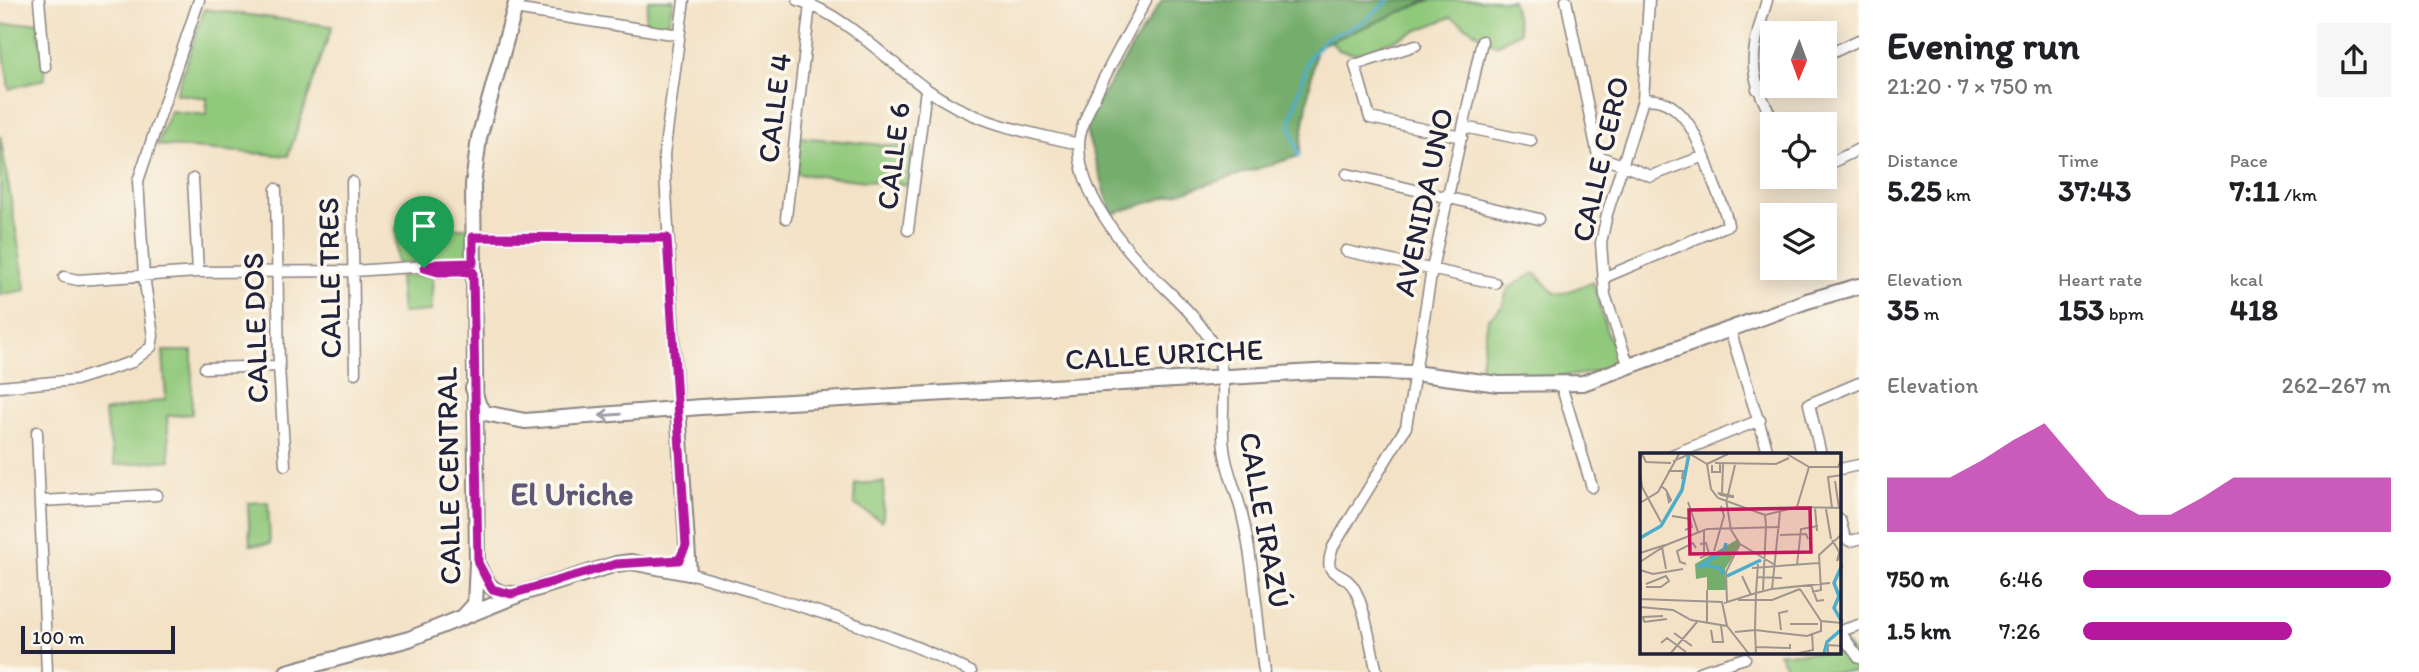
<!DOCTYPE html>
<meta charset="utf-8">
<style>
body{margin:0;font-family:Itim,sans-serif;background:#f6f6f6;color:#202124;height:100vh;display:flex;flex-direction:column;font-size:26px;white-space:nowrap}
*{box-sizing:border-box;margin:0}
p{font-size:23px;color:#757577}
.icon{flex:none;width:38px;height:38px;fill:none;stroke:currentColor;stroke-width:2;stroke-linecap:round;stroke-linejoin:round}
.map{position:relative;flex:1;overflow:hidden}
.panel{display:flex;flex-direction:column;background:#fff;width:560px}
.panel>*{flex:none}
.needle{width:46px;rotate:181deg}
.tools{position:absolute;left:1760px;top:21px;display:grid;gap:14px}
.tools a{display:grid;place-items:center;width:77px;height:77px;border-radius:0px;background:#fff;box-shadow:0 4px 18px #0003;font-size:35px}
.scale{position:absolute;left:21px;bottom:18px;width:154px;box-sizing:border-box;padding-left:7px;border:4px solid #22223b;border-top:0;font-size:19px;line-height:24px;white-space:nowrap;color:#22223b;-webkit-text-stroke:5px #fbf7ec;paint-order:stroke}
.pin{position:absolute;display:grid;place-items:center;width:60px;height:60px;color:#fff;margin:-72px -30px;border-radius:50% 50% 50% 0;rotate:-45deg;box-shadow:0 0 7px #0007}
.pin .icon{rotate:45deg}
.round{display:grid;place-items:center;flex:none;width:74px;height:74px;border-radius:0px;background:#f6f6f6}
.headline{display:flex;align-items:center;justify-content:space-between;height:119px;padding:0 28px}
h1{font-size:38px;font-weight:700;line-height:52px}
.figures{display:grid;grid-template-columns:repeat(3,1fr);gap:10px;height:119px;padding:7px 28px}
.figures div{display:grid;align-content:center}
.figures b{font-size:30px;font-weight:700}
.figures small{font-size:19px;font-weight:400}
.figures p{font-size:19px}
.chart{height:196px;padding:14px 28px}
.chart p{display:flex;justify-content:space-between}
.chart svg{width:100%;height:126px;margin-top:7px;fill:#b5179e;opacity:.7}
ul{padding:0 28px;list-style:none;font-size:23px}
li{display:grid;grid-template-columns:112px 84px 1fr;align-items:center;height:52px}
li i{height:18px;border-radius:9px;background:#b5179e}
main{display:flex;flex:1;min-height:0}
.map>svg:first-child{display:block}
.green{fill:#91c97c;stroke:#5a765c;stroke-width:2}
.forest{fill:#74ad6c;stroke:#4b6854;stroke-width:2}
.lines{fill:none;stroke-linecap:round;stroke-linejoin:round}
.stream{stroke:#4cadcb;stroke-width:3.5}
.street-casing{stroke:#8a8280;stroke-width:13}
.secondary-casing{stroke:#8a8280;stroke-width:18}
.street{stroke:#fff;stroke-width:10}
.secondary{stroke:#fff;stroke-width:14}
.oneway{stroke:#9c9ca7}
.route-casing{stroke:#fff;stroke-width:14}
.route{stroke:#b5179e;stroke-width:9}
.labels{text-anchor:middle;dominant-baseline:central;stroke-width:7;stroke-linejoin:round;paint-order:stroke}
.street-label{font-size:30px;fill:#22223b;stroke:#fbf7ec}
.neighbourhood-label{font-size:32px;font-weight:bold;fill:#5e5776;stroke:#fbf7ec}
.inset-river{fill:none;stroke:#4cadcb;stroke-width:3.5}
.inset-road{fill:none;stroke:#9f958e;stroke-width:2}
.view{fill:#c2185b;fill-opacity:0.15;stroke:#c2185b;stroke-width:3.5}
.inset-edge{fill:none;stroke:#22223b;stroke-width:3.5}
</style>
<main>
<div class="map">
<svg width="1859" height="672" viewBox="0 0 1859 672">
<rect width="100%" height="100%" fill="#fbf7ec"/>
<filter id="ink" filterUnits="userSpaceOnUse"><feTurbulence type="fractalNoise" baseFrequency=".0143" numOctaves="2"/><feDisplacementMap in="SourceGraphic" scale="14" xChannelSelector="R" yChannelSelector="G"/><feConvolveMatrix kernelMatrix="1 2 1 2 8 2 1 2 1" color-interpolation-filters="sRGB"/></filter>
<filter id="wash" filterUnits="userSpaceOnUse"><feTurbulence type="fractalNoise" baseFrequency=".00686" numOctaves="4" result="noise"/><feDisplacementMap in="SourceGraphic" scale="28" xChannelSelector="R" yChannelSelector="G"/><feGaussianBlur stdDeviation="1.57" result="paint"/><feColorMatrix in="noise" values="0 0 0 0 0 0 0 0 0 0 0 0 0 0 0 0 0 1.4 0 .05"/><feComposite in="paint" operator="in"/></filter>
<g filter="url(#wash)">
<rect width="100%" height="100%" fill="#f3e2c6"/>
<!-- green -->
<path class="green" d="M 648,0 L 673,0 L 668,25 L 645,23 Z
M 1352,0 L 1512,0 L 1520,32 L 1496,45 L 1451,17 L 1359,54 L 1338,50 L 1325,33 Z
M 204,9 L 332,26 L 288,156 L 157,145 L 170,111 L 206,115 L 207,98 L 176,94 Z
M 38,22 L 45,79 L 9,89 L 0,25 Z
M 0,135 L 26,290 L 0,295 Z
M 800,137 L 913,148 L 909,185 L 797,174 Z
M 396,227 L 468,228 L 468,254 L 457,262 L 397,263 Z
M 1535,273 L 1554,293 L 1564,293 L 1593,282 L 1608,335 L 1621,362 C 1579,383 1525,377 1480,370 L 1488,319 L 1502,307 L 1508,288 Z
M 399,276 L 433,276 L 431,311 L 402,313 Z
M 163,351 L 192,351 L 192,414 L 167,416 L 170,460 L 115,465 L 104,412 L 166,399 Z
M 884,482 L 883,518 L 881,521 L 854,504 L 855,484 Z
M 268,502 L 270,544 L 250,545 L 248,503 Z
M 1840,636 L 1859,662 L 1859,672 L 1790,672 L 1778,653 L 1840,653 Z"/>
<!-- forest -->
<path class="forest" d="M 1162,0 L 1430,0 L 1316,47 L 1299,156 L 1112,214 L 1084,124 Z"/>
<g class="lines">
<!-- stream -->
<path class="stream" d="M 1299,156 L 1290,124 L 1308,59 L 1326,38 L 1363,22 L 1389,0"/>
</g>
</g>
<g filter="url(#ink)">
<g class="lines">
<defs>
<path id="street" d="M 39,0 L 45,67
M 798,0 C 847,16 884,58 925,88 C 973,123 1022,131 1079,144
M 1146,0 C 1131,29 1079,116 1079,144 C 1078,192 1123,248 1156,279 C 1180,303 1211,329 1220,363 C 1227,390 1220,420 1224,448 C 1226,470 1237,492 1242,514 C 1254,565 1257,620 1264,672
M 1566,0 L 1598,156 L 1651,176 L 1704,156
M 1767,0 C 1750,59 1746,69 1775,124
M 514,9 L 679,35
M 1416,45 L 1355,65 L 1370,118 L 1462,137
M 1825,56 L 1859,40
M 1757,89 L 1773,82
M 1464,127 L 1531,141
M 1825,166 L 1859,149
M 1347,174 L 1539,219
M 193,179 L 198,272
M 352,182 L 355,373
M 276,189 L 279,366 L 285,465
M 786,218 L 810,4
M 908,230 L 926,89
M 473,237 L 667,238
M 1346,251 L 1495,283
M 424,268 L 438,272 L 473,272
M 64,277 L 78,280 L 198,272 L 353,271 L 473,263
M 1603,278 L 1728,225 C 1726,211 1719,197 1714,184 C 1703,153 1687,93 1643,100
M 1730,330 L 1769,455
M 1629,367 L 1605,295 L 1601,243 L 1607,214 L 1643,100 L 1649,0
M 205,368 L 279,366
M 1561,385 L 1592,487
M 0,387 L 75,380 L 132,362 L 151,347 L 153,336 L 144,276 L 138,181 L 199,0
M 678,409 L 664,155 L 684,0
M 37,432 L 47,672
M 1672,455 L 1760,420
M 1821,455 L 1809,404 L 1859,383
M 1840,469 L 1859,465
M 40,501 L 157,495
M 1840,520 L 1845,538 L 1850,541 L 1859,539
M 689,573 C 785,602 882,627 971,672
M 1840,631 L 1859,625
M 1840,632 L 1859,658
M 1377,672 C 1370,646 1367,614 1355,590 C 1344,568 1320,581 1333,547 L 1406,427 L 1432,269 L 1482,41
M 1699,672 L 1745,658"/>
<path id="secondary" d="M 473,388 L 479,406 L 485,413 L 525,421 L 701,407 L 1332,371 L 1413,373 L 1499,384 L 1583,383 L 1807,301 L 1859,286
M 478,565 C 486,584 493,595 515,594
M 464,616 L 475,604 L 477,563 L 473,185 L 479,138 L 517,0
M 287,672 L 409,639 L 523,593 L 616,564 L 631,562 L 689,573 L 678,409"/>
</defs>
<!-- street casing -->
<use href="#street" class="street-casing"/>
<!-- secondary casing -->
<use href="#secondary" class="secondary-casing"/>
<!-- street -->
<use href="#street" class="street"/>
<!-- secondary -->
<use href="#secondary" class="secondary"/>
</g>
<!-- one-way arrows -->
<defs><path id="oneway-shaft" d="M-6 0H5M1.5-3L5.5 0L1.5 3" fill="none" stroke-width="1.6" stroke-linecap="round" stroke-linejoin="round" transform="scale(1.75)"/></defs>
<use class="oneway" href="#oneway-shaft" transform="translate(610 415) rotate(176)"/>
</g>
<g class="lines" filter="url(#ink)">
<defs>
<path id="route" d="M 473,237 L 667,238 L 686,546 L 679,560 L 616,564 L 511,594 L 492,589 L 478,563 L 473,272 L 438,272 L 424,268 L 437,264 L 473,263 Z"/>
</defs>
<!-- route casing -->
<use href="#route" class="route-casing"/>
<!-- route -->
<use href="#route" class="route"/>
</g>
<g class="labels">
<!-- street labels -->
<g class="street-label">
<text transform="translate(774 108) rotate(-83)">CALLE 4</text>
<text transform="translate(893 156) rotate(-83)">CALLE 6</text>
<text transform="translate(1600 159) rotate(-77)">CALLE CERO</text>
<text transform="translate(1423 202) rotate(-78)">AVENIDA UNO</text>
<text transform="translate(329 278) rotate(-91)">CALLE TRES</text>
<text transform="translate(255 328) rotate(-92)">CALLE DOS</text>
<text transform="translate(1164 354) rotate(-3)">CALLE URICHE</text>
<text transform="translate(448 476) rotate(-91)">CALLE CENTRAL</text>
<text transform="translate(1265 520) rotate(80)">CALLE IRAZÚ</text>
</g>
<!-- neighbourhood labels -->
<g class="neighbourhood-label">
<text x="572" y="494">El Uriche</text>
</g>
</g>
<!-- overview -->
<g transform="translate(1640 453)">
<rect width="201" height="201" fill="#f3e2c6"/>
<path d="M 98,86 L 100,92 L 85,116 L 87,137 L 67,137 L 67,124 L 56,126 L 55,111 Z" fill="#74ad6c"/>
<path class="inset-river" d="M 0,85 L 21,73 L 42,37 L 49,1M 63,112 L 80,115 L 84,121M 202,112 L 194,130 L 199,143 L 194,155 L 202,169M 57,115 L 84,98 L 86,90M 87,123 L 121,107M 184,201 L 187,189 L 202,176"/>
<path class="inset-road" d="M 2,1 L 6,9 L 31,10M 147,1 L 169,14 L 157,54M 33,8 L 50,1 L 67,11M 75,10 L 136,11 L 149,5M 67,11 L 71,36 L 78,45 L 125,62M 67,11 L 88,1M 72,12 L 72,19 L 80,19 L 80,11M 169,14 L 198,14 L 202,4M 0,18 L 2,34 L 21,69M 28,18 L 43,18 L 42,26M 195,28 L 199,55M 21,33 L 26,37 L 31,47 L 29,49 L 27,40M 78,40 L 93,43 L 93,44 L 81,42 ZM 82,41 L 83,11M 86,46 L 91,77 L 100,91 L 86,119 L 87,150M 87,46 L 95,12M 48,49 L 58,79M 0,50 L 18,39 L 39,1M 175,55 L 177,78M 192,55 L 188,24 L 202,22M 186,56 L 191,86M 32,63 L 50,66 L 52,74 L 45,77M 126,73 L 125,62 L 157,54 L 202,55M 64,77 L 64,103M 140,82 L 166,81 L 168,86M 192,87 L 197,95 L 199,99 L 199,100 L 197,108 L 202,98M 60,91 L 66,90 L 69,101 L 60,105M 100,91 L 135,112M 22,94 L 26,116M 74,98 L 84,63 L 81,53M 0,100 L 25,92M 0,109 L 26,92 L 67,76 L 140,74M 46,111 L 40,109 L 37,98 L 53,90 L 56,95M 157,112 L 161,76 L 178,73M 112,115 L 179,110M 0,117 L 13,121 L 43,116M 102,123 L 111,142M 117,124 L 142,125M 6,131 L 26,123 L 29,128 L 21,134 L 6,134M 171,132 L 177,148 L 184,147M 132,136 L 190,130M 160,136 L 181,168 L 202,170M 67,137 L 67,170M 123,137 L 126,73M 172,139 L 181,137 L 179,102 L 202,81M 0,146 L 82,149 L 87,173M 98,147 L 132,147 L 160,136M 84,150 L 116,140 L 118,111M 0,154 L 33,157 L 51,167 L 87,173 L 109,201M 0,161 L 1,129M 4,169 L 3,164 L 23,163M 4,169 L 27,166M 150,171 L 178,171M 71,177 L 73,189 L 83,189 L 81,172M 115,177 L 167,183 L 181,178 L 181,168M 115,177 L 116,201M 141,177 L 139,160 L 148,158M 95,179 L 115,177 L 116,140 L 132,136 L 140,59M 34,180 L 52,193M 21,190 L 27,185 L 46,199M 116,194 L 150,195 L 150,191M 30,201 L 57,169M 155,201 L 173,197 L 172,180M 188,201 L 188,192 L 202,193"/>
<path class="view" d="M 170,55 L 171,99 L 50,101 L 49,57 Z"/>
<rect width="201" height="201" class="inset-edge"/>
</g>
</svg>
<div class="tools">
<a><svg class="needle" viewBox="-14 -14 28 28"><path d="M0-13l5 13h-10z" fill="#e53935"/><path d="M0 13l5-13h-10z" fill="#757577"/></svg></a>
<a><svg class="icon" aria-label="locate" viewBox="0 0 24 24"><circle cx="12" cy="12" r="6"/><path d="M12 2v4M12 18v4M2 12h4M18 12h4"/></svg></a>
<a><svg class="icon" aria-label="layers" viewBox="0 0 24 24"><path d="M12 4l9 5-9 5-9-5zM3 14l9 5 9-5"/></svg></a>
</div>
<div class="scale">100 m</div>
<div class="pin" style="left:424px;top:268px;background:#1e9e55"><svg class="icon" aria-label="arrive" viewBox="0 0 24 24"><path d="M6 21V4h12l-3 4 3 4H6"/></svg></div>
</div>
<section class="panel">
<div class="headline"><div><h1>Evening run</h1><p>21:20 · 7 × 750 m</p></div><a class="round"><svg class="icon" aria-label="share" viewBox="0 0 24 24"><path d="M12 15V3M7 8l5-5 5 5M5 13v7h14v-7"/></svg></a></div>
<div class="figures">
<div><p>Distance</p><b>5.25<small> km</small></b></div>
<div><p>Time</p><b>37:43</b></div>
<div><p>Pace</p><b>7:11<small> /km</small></b></div>
</div>
<div class="figures">
<div><p>Elevation</p><b>35<small> m</small></b></div>
<div><p>Heart rate</p><b>153<small> bpm</small></b></div>
<div><p>kcal</p><b>418</b></div>
</div>
<div class="chart"><p><span>Elevation</span>262–267 m</p>
<svg viewBox="0 0 160 44" preserveAspectRatio="none"><path d="M0 44V25L10 25L20 25L30 19L40 12L50 6L60 19L70 32L80 38L90 38L100 32L110 25L120 25L130 25L140 25L150 25L160 25V44z"/></svg>
</div>
<ul>
<li><b>750 m</b>6:46<i style="width:100%"></i></li>
<li><b>1.5 km</b>7:26<i style="width:68%"></i></li>
</ul>
</section>
</main>
